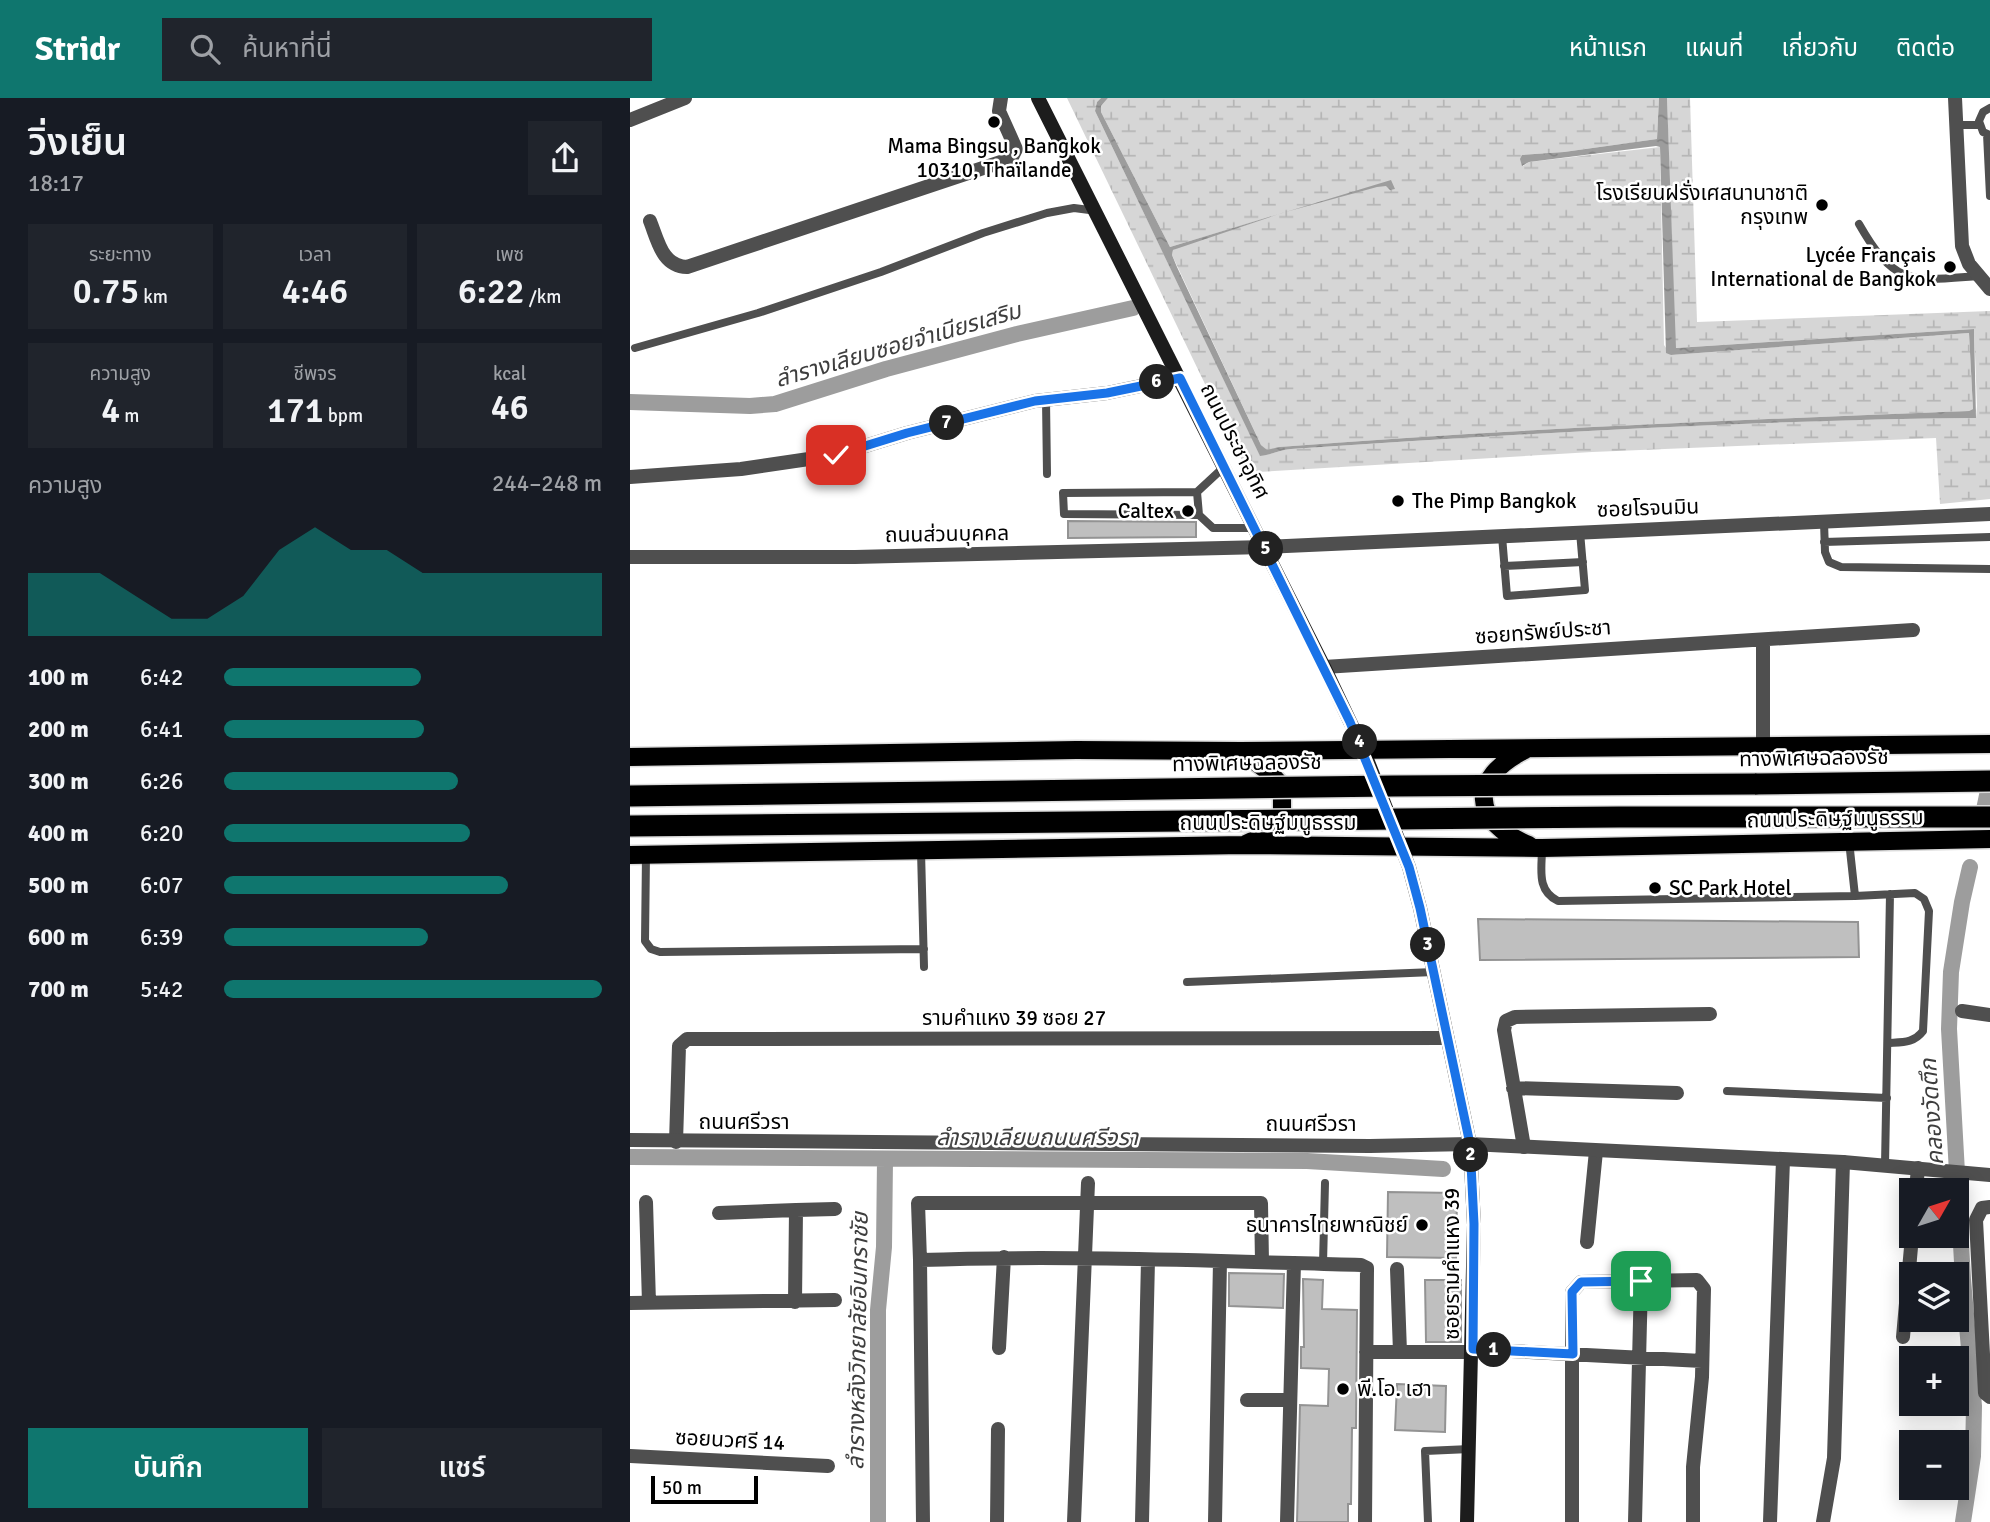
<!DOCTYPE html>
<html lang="th">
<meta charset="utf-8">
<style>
body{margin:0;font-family:Signika,"Noto Sans Thai",sans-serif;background:#20242c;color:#f1f3f6;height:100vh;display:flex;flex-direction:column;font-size:26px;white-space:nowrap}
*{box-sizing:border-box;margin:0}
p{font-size:23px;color:#9ea1a6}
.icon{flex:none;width:38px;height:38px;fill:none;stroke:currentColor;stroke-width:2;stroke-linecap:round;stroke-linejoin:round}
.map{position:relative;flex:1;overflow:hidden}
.panel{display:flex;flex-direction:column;background:#171b24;width:630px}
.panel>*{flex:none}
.needle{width:46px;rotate:51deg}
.buttons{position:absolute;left:1269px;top:1080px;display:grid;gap:14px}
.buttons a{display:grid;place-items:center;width:70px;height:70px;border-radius:0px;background:#171b24;box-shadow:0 4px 18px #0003;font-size:35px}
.scale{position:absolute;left:21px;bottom:18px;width:107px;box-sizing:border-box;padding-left:7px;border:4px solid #000;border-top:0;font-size:19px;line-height:24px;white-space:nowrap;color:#000;-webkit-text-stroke:5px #fff;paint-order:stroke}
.pin{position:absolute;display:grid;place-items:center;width:60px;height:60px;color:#fff;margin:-30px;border-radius:14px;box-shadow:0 4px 10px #0006}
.km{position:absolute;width:35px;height:35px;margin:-18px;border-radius:50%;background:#222;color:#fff;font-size:19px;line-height:35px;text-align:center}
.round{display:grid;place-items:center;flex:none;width:74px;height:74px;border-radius:0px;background:#20242c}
.head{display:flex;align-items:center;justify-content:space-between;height:119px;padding:0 28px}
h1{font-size:38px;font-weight:600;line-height:52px}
.stats{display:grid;grid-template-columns:repeat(3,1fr);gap:10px;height:119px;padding:7px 28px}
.stats div{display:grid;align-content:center;border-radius:0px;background:#20242c;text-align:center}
.stats b{font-size:35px;font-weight:600}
.stats small{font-size:19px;font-weight:400}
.stats p{font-size:19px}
.chart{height:196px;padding:14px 28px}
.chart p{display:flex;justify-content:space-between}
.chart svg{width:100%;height:126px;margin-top:7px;fill:#0f766e;opacity:.7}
.button{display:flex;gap:14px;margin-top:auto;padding:14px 28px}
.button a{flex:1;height:80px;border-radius:0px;background:#0f766e;color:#fff;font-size:28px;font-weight:600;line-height:80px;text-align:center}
.button a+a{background:#20242c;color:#f1f3f6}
ul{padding:0 28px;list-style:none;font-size:23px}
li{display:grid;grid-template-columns:112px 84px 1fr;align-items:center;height:52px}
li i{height:18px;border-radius:9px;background:#0f766e}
header{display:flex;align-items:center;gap:42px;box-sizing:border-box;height:98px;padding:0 35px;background:#0f766e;color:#fff}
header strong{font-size:33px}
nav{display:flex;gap:38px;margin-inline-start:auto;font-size:24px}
.search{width:490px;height:63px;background:#20242c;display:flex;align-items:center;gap:18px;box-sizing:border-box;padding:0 24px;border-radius:0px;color:#9ea1a6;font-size:26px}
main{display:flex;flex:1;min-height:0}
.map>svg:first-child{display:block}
.wetland{fill:url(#wetland-marsh)}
.water{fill:url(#water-ripples)}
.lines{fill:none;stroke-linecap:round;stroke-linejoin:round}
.canal{stroke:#9d9d9d;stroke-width:16}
.building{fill:#bfbfbf;stroke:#939393;stroke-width:2}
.primary-casing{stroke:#dbdbdb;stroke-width:21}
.motorway-casing{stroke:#dbdbdb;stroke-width:24}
.service{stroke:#4f4f4f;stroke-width:8}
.minor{stroke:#4f4f4f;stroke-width:14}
.tertiary{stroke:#4f4f4f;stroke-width:14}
.secondary{stroke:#1c1c1c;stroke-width:14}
.primary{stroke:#000;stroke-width:18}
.motorway{stroke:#000;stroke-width:21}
.motorway-bridge-casing{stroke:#dbdbdb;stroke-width:24;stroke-linecap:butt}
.motorway-bridge{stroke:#000;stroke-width:21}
.route-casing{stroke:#fff;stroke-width:14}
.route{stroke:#1a73e8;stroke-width:9}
.poi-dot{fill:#000;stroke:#fff;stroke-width:2.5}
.labels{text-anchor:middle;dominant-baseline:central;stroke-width:5;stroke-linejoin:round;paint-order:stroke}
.poi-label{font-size:21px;fill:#000;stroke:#fff;text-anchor:end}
.street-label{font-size:21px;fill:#000;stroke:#fff}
.water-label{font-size:23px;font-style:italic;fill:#3e3e3e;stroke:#fff}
</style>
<header>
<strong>Stridr</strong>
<div class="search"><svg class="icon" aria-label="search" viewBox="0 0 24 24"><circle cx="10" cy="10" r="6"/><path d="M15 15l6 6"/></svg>ค้นหาที่นี่</div>
<nav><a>หน้าแรก</a><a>แผนที่</a><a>เกี่ยวกับ</a><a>ติดต่อ</a></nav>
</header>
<main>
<section class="panel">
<div class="head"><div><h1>วิ่งเย็น</h1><p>18:17</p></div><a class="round"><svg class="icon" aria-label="share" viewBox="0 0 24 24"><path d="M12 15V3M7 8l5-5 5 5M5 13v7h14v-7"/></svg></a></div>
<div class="stats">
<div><p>ระยะทาง</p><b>0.75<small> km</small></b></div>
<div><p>เวลา</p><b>4:46</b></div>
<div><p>เพซ</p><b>6:22<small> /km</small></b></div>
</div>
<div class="stats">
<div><p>ความสูง</p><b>4<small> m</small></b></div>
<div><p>ชีพจร</p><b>171<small> bpm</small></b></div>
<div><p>kcal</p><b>46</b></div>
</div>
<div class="chart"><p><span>ความสูง</span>244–248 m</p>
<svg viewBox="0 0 160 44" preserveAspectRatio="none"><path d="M0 44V22L10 22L20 22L30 30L40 38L50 38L60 30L70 14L80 6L90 14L100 14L110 22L120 22L130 22L140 22L150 22L160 22V44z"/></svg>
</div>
<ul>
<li><b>100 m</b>6:42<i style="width:52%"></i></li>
<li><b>200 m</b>6:41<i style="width:53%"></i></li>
<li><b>300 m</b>6:26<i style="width:62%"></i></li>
<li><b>400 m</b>6:20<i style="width:65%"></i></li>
<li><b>500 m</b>6:07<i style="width:75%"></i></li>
<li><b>600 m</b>6:39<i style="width:54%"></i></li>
<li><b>700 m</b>5:42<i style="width:100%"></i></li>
</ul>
<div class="button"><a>บันทึก</a><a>แชร์</a></div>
</section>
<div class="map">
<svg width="1360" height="1424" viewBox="0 0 1360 1424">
<defs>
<pattern id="wetland-marsh" width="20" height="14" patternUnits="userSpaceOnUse" patternTransform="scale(1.75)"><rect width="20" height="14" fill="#d6d6d6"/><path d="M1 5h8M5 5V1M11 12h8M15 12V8" fill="none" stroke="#b6b6b6"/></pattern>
<pattern id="water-ripples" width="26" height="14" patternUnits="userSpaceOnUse" patternTransform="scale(1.75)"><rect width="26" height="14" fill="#9d9d9d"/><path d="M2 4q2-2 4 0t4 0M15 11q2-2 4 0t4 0" fill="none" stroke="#858585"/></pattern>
</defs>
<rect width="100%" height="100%" fill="#fff"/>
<!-- wetland -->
<path class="wetland" d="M 437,0 L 471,0 L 467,4 L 465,13 L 630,357 C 641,357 650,352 661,351 C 889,336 1117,322 1346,320 L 1347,308 L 1344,231 L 1045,250 L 1037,0 L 1060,0 L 1067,224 L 1360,213 L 1360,401 L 1310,406 L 1306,340 L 962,354 L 628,374 L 616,371 Z
M 478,0 L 1029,0 L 1027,41 L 934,54 L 892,57 L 893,68 L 899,64 L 1030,49 L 1034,247 L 1041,257 L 1339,235 L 1343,311 L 1339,313 C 1109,322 879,331 649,349 L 637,353 L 631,347 L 542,157 L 543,152 L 549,149 L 643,118 L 540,149 L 471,14 L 471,8 Z"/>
<!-- water -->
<path class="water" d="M 471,0 L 478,0 L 471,8 L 471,14 L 540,149 L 761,82 L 765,91 L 760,92 L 756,88 L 747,89 L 652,115 L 543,152 L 542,157 L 547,169 L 631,347 L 637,352 L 649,349 C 879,331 1109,322 1339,313 L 1343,311 L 1339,235 L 1041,257 L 1036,255 L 1030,49 L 1026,48 L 899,64 L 892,68 L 890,61 L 892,57 L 934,54 L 1027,41 L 1029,0 L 1037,0 L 1046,250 L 1344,231 L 1346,320 C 1118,322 889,336 661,351 C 650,352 641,357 630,358 L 465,13 L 467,4 Z"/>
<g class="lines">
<!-- canal -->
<path class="canal" d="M 0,304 L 120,308 L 145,306 L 256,271 L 387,236 L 503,210
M 1351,726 L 1360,683
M 0,1059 L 677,1063 L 813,1071
M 248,1424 L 248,1212 L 254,1149 L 255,1062
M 1333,1424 L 1343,1358 L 1344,1308 L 1333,1182 L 1319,931 L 1321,874 L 1332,804 L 1340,769"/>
</g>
<!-- building -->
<path class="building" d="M 438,423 L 566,424 L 566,439 L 438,440 Z
M 848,821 L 1228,824 L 1229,859 L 850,862 Z
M 758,1094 L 827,1095 L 826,1160 L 757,1159 Z
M 599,1175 L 654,1176 L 653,1210 L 599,1208 Z
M 673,1181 L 693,1182 L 692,1211 L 727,1212 L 726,1330 L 722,1330 L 721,1406 L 718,1406 L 718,1424 L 667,1424 L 670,1307 L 698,1308 L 699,1271 L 671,1270 L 671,1249 L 674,1249 Z
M 795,1182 L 831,1182 L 831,1244 L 796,1244 Z
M 767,1286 L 816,1288 L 815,1334 L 765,1332 Z"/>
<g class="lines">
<defs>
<path id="primary" d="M 895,652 C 839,680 840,723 899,747
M 611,653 L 639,674 L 652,688 L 652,716 L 633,738 L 616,746
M 0,659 L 446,652 L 611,653 L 1360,646
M 0,757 L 614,747 L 912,750 L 1360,741"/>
<path id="motorway" d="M 1125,686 L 1360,683"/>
</defs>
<!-- primary casing -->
<use href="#primary" class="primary-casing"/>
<!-- motorway casing -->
<use href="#motorway" class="motorway-casing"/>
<!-- service -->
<path class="service" d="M 1360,10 L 1353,14 L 1349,23 L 1353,34 L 1360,37
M 1325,27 L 1350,27
M 1357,36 L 1360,98
M 1229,126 C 1265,189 1281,183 1348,178
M 5,250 L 128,215 L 251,174 L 353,135 L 417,115 L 444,110 L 467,113
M 416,302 L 417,376
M 567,394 L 569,417 L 583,430 L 626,430
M 569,417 L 434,416 L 433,395 L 567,394 L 594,369
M 1194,424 L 1195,454 L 1199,464 L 1211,469 L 1360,471
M 872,438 L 877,498 L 955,492 L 950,434
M 1194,444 L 1360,439
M 874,468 L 953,464
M 1219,743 L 1225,798
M 912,750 C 912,771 906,792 928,803 L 1225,798 L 1285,795 L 1294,801 L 1299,813 L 1293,933 C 1284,945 1273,944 1258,945
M 291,753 L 294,869
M 16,757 L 15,843 L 21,851 L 30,854 L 294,851
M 557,884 L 804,874
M 1097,993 L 1257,1000
M 1255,1067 L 1260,796
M 693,1166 L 695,1085
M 798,1424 L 795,1353 L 840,1351"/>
<!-- minor -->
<path class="minor" d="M 1325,0 L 1332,148 L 1339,166 L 1360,191
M 0,22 L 55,0
M 20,123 C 28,143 32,168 57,169 L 377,62 L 382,59 L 386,51 L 369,13 L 371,0
M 0,379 L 111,371 L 206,357 L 277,335 L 405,303 L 477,295 L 549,280
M 0,459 L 225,459 L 635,449 L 1360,416
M 694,569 L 1283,532
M 1133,650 L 1133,542
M 1332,913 L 1360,917
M 883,990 L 1047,995
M 46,1044 L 49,948 L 57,941 L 817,940
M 894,1049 L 874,932 L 876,923 L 885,919 L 1080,916
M 1286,1092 L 1288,1070
M 16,1104 L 19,1205
M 1360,1109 L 1352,1110 L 1346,1122 L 1355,1295 L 1360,1299
M 89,1115 L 166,1112
M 957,1144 L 966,1053
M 290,1162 L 288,1105 L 631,1105 L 632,1164
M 767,1171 L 770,1254
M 165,1204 L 166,1112 L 205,1111
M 0,1205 L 205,1202
M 1273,1239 L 1282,1138
M 369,1250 L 374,1159
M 843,1251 L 1072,1263
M 736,1254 L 843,1254
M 617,1302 L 660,1302
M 0,1358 L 198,1368
M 293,1424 L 290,1162 C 437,1157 584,1163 731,1167 L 737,1170 L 735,1424
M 367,1424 L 368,1331
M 444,1424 L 458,1085
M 512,1424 L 518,1162
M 585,1424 L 590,1163
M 657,1424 L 664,1165
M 942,1424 L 942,1194 L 951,1184 L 1067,1182 L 1074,1191 L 1072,1279 L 1063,1369 L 1063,1424
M 1005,1424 L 1011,1183
M 1140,1424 L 1153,1062
M 1193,1424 L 1204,1360 L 1213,1064"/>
<!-- tertiary -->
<path class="tertiary" d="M 0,1042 L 740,1048 L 840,1046 L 1213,1064 L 1360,1077"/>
<!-- secondary -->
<path class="secondary" d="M 408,0 L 694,569 L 733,651 L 779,769 L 790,810 L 840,1046 L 844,1127 L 837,1424"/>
<!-- primary -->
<use href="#primary" class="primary"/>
<!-- motorway -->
<use href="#motorway" class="motorway"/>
<defs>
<path id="motorway-bridge" d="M 0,698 L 763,688 L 1125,686
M 0,728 L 989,719 L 1360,719"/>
</defs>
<!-- motorway-bridge casing -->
<use href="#motorway-bridge" class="motorway-bridge-casing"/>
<!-- motorway-bridge -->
<use href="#motorway-bridge" class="motorway-bridge"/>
</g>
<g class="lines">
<defs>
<path id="route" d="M 206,357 L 277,335 L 405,303 L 477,295 L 550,280 L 720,624 L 779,769 L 790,810 L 840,1046 L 844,1126 L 843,1251 L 943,1256 L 942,1194 L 951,1184 L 1011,1183"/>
</defs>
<!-- route casing -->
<use href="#route" class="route-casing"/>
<!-- route -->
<use href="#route" class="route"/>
</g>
<!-- markers -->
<g class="poi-dot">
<circle cx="364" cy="24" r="7"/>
<circle cx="1192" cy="107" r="7"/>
<circle cx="1320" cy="169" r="7"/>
<circle cx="768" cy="403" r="7"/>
<circle cx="558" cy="413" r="7"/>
<circle cx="1025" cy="790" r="7"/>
<circle cx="792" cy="1127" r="7"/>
<circle cx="713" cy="1291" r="7"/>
</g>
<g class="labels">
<!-- poi labels -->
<g class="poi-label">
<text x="364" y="48" text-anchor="middle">Mama Bingsu , Bangkok<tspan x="364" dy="24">10310, Thaïlande</tspan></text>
<text x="1178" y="95">โรงเรียนฝรั่งเศสนานาชาติ<tspan x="1178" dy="24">กรุงเทพ</tspan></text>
<text x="1306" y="157">Lycée Français<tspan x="1306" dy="24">International de Bangkok</tspan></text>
<text x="782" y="403" text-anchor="start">The Pimp Bangkok</text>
<text x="544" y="413">Caltex</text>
<text x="1039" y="790" text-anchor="start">SC Park Hotel</text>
<text x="778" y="1127">ธนาคารไทยพาณิชย์</text>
<text x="727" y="1291" text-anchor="start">พี.โอ. เฮา</text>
</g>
<!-- street labels -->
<g class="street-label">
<text transform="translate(605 343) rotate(63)">ถนนประชาอุทิศ</text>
<text transform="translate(1018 410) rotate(-2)">ซอยโรจนมิน</text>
<text transform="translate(317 436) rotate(-1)">ถนนส่วนบุคคล</text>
<text transform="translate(913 534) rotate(-4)">ซอยทรัพย์ประชา</text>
<text transform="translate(1184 660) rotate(-1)">ทางพิเศษฉลองรัช</text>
<text transform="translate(617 665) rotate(-1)">ทางพิเศษฉลองรัช</text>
<text transform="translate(1205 721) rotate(-1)">ถนนประดิษฐ์มนูธรรม</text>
<text x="638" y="725">ถนนประดิษฐ์มนูธรรม</text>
<text x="384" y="920">รามคำแหง 39 ซอย 27</text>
<text x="114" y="1024">ถนนศรีวรา</text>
<text x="681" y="1026">ถนนศรีวรา</text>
<text transform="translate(822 1166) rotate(-90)">ซอยรามคำแหง 39</text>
<text transform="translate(100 1342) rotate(3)">ซอยนวศรี 14</text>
</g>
<!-- water labels -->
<g class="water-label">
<text transform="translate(268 247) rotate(-16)">ลำรางเลียบซอยจำเนียรเสริม</text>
<text transform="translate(1302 1014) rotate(-94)">คลองวัดตึก</text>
<text x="407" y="1039">ลำรางเลียบถนนศรีวรา</text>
<text transform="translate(228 1243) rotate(-89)">ลำรางหลังวิทยาลัยอินทราชัย</text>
</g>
</g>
</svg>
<div class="buttons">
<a><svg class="needle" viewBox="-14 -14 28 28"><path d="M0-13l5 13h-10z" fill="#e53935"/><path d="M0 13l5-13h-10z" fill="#9ea1a6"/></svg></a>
<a><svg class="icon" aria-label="layers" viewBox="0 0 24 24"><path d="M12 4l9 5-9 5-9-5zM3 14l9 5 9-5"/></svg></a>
<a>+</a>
<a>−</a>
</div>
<div class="scale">50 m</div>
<div class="pin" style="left:1011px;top:1183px;background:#1e9e55"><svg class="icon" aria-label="arrive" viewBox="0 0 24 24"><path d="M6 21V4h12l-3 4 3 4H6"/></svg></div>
<div class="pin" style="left:206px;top:357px;background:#d93025"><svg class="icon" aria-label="check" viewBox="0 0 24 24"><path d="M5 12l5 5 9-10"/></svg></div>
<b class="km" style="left:864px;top:1252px">1</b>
<b class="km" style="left:841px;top:1057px">2</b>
<b class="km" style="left:798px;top:847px">3</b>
<b class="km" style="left:730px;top:644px">4</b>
<b class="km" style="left:636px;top:451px">5</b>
<b class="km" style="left:527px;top:284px">6</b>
<b class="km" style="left:317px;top:325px">7</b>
</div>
</main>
